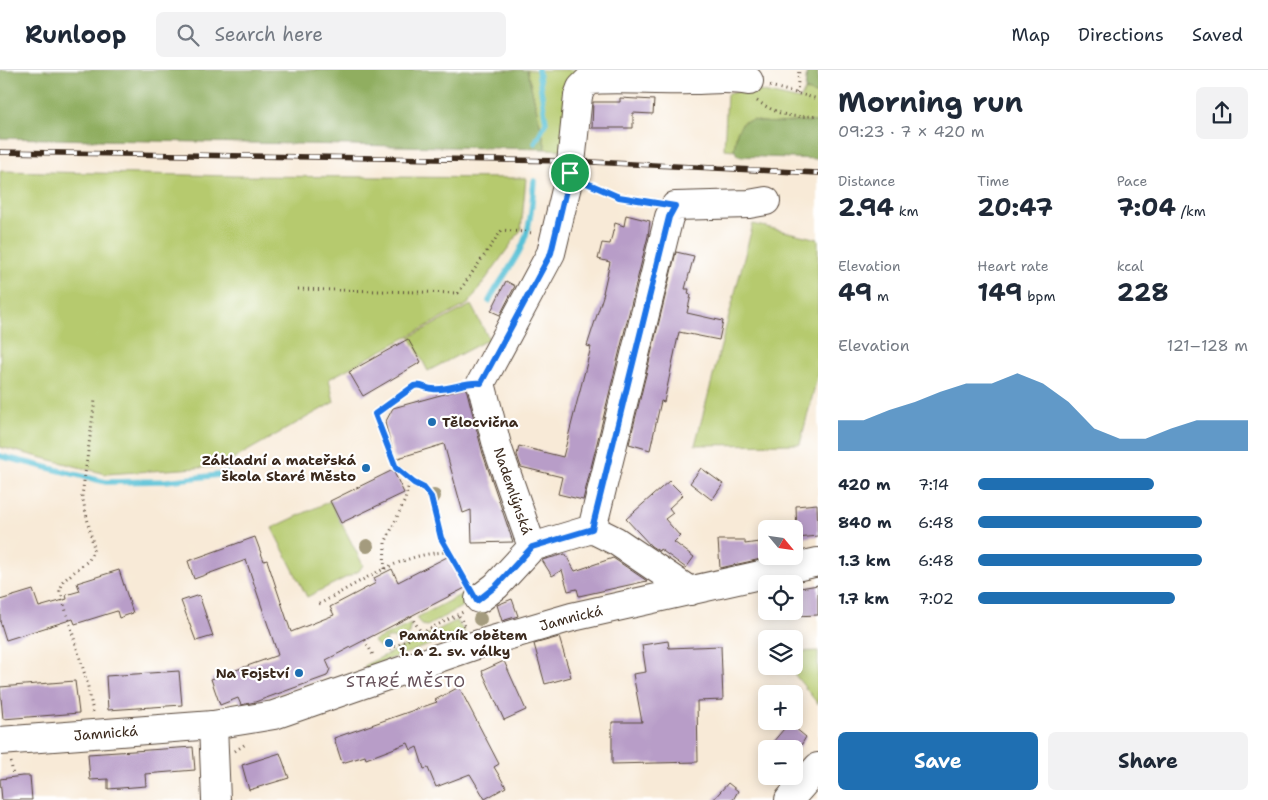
<!DOCTYPE html>
<meta charset="utf-8">
<style>
body{margin:0;font-family:"Shantell Sans",sans-serif;background:#f2f2f3;color:#1f2937;height:100vh;display:flex;flex-direction:column;font-size:19px;white-space:nowrap}
*{box-sizing:border-box;margin:0}
p{font-size:16px;color:#747a83}
.icon{flex:none;width:28px;height:28px;fill:none;stroke:currentColor;stroke-width:2;stroke-linecap:round;stroke-linejoin:round}
.map{position:relative;flex:1;overflow:hidden}
.panel{display:flex;flex-direction:column;background:#fff;width:450px}
.panel>*{flex:none}
.needle{width:32px;rotate:119deg}
.fabs{position:absolute;left:758px;top:450px;display:grid;gap:10px}
.fabs a{display:grid;place-items:center;width:45px;height:45px;border-radius:8px;background:#fff;box-shadow:0 2px 12px #0003;font-size:25px}
.pin{position:absolute;display:grid;place-items:center;width:42px;height:42px;color:#fff;margin:-21px;border:2px solid #fff;border-radius:50%;box-shadow:0 1px 5px #0007}
.round{display:grid;place-items:center;flex:none;width:52px;height:52px;border-radius:8px;background:#f2f2f3}
.head{display:flex;align-items:center;justify-content:space-between;height:85px;padding:0 20px}
h1{font-size:28px;font-weight:700;line-height:38px}
.stats{display:grid;grid-template-columns:repeat(3,1fr);gap:8px;height:85px;padding:5px 20px}
.stats div{display:grid;align-content:center}
.stats b{font-size:25px;font-weight:700}
.stats small{font-size:14px;font-weight:400}
.stats p{font-size:14px}
.chart{height:140px;padding:10px 20px}
.chart p{display:flex;justify-content:space-between}
.chart svg{width:100%;height:90px;margin-top:5px;fill:#1f6fb2;opacity:.7}
.cta{display:flex;gap:10px;margin-top:auto;padding:10px 20px}
.cta a{flex:1;height:58px;border-radius:8px;background:#1f6fb2;color:#fff;font-size:20px;font-weight:700;line-height:58px;text-align:center}
.cta a+a{background:#f2f2f3;color:#1f2937}
ul{padding:0 20px;list-style:none;font-size:16px}
li{display:grid;grid-template-columns:80px 60px 1fr;align-items:center;height:38px}
li i{height:12px;border-radius:6px;background:#1f6fb2}
header{display:flex;align-items:center;gap:30px;box-sizing:border-box;height:70px;padding:0 25px;background:#fff;border-bottom:1px solid #e0e1e3}
header strong{font-size:24px}
nav{display:flex;gap:28px;margin-inline-start:auto;font-size:18px}
.search{width:350px;height:45px;background:#f2f2f3;display:flex;align-items:center;gap:12px;box-sizing:border-box;padding:0 18px;border-radius:8px;color:#747a83;font-size:19px}
main{display:flex;flex:1;min-height:0}
.map>svg:first-child{display:block}
.green{fill:#b6ca6e;stroke:#787a46}
.forest{fill:#90ae61;stroke:#666c40}
.lines{fill:none;stroke-linecap:round;stroke-linejoin:round}
.stream{stroke:#59c1d6;stroke-width:5.5}
.building{fill:#b89dc8}
.minor-casing{stroke:#57473a;stroke-width:30}
.major-casing{stroke:#57473a;stroke-width:30}
.path{stroke:#57473a;stroke-width:3;stroke-dasharray:1 4;stroke-linecap:butt}
.minor{stroke:#fff;stroke-width:28}
.major{stroke:#fff;stroke-width:28}
.rail-casing{stroke:#3b2a1e;stroke-width:5.5}
.rail{stroke:#fff;stroke-width:4;stroke-dasharray:11;stroke-linecap:butt}
.tree{fill:#a49b7e}
.route-casing{stroke:#fff;stroke-width:10}
.route{stroke:#1a73e8;stroke-width:6}
.poi-dot{fill:#1f6fb2;stroke:#fff;stroke-width:2}
.labels{text-anchor:middle;dominant-baseline:central;stroke-width:4.5;stroke-linejoin:round;paint-order:stroke}
.poi-label{font-size:14px;font-weight:bold;fill:#3b2a1e;stroke:#fff;text-anchor:start}
.street-label{font-size:14px;fill:#3b2a1e;stroke:#fff}
.quarter-label{font-size:16px;letter-spacing:1px;fill:#67525a;stroke:#fff}
</style>
<header>
<strong>Runloop</strong>
<div class="search"><svg class="icon" aria-label="search" viewBox="0 0 24 24"><circle cx="10" cy="10" r="6"/><path d="M15 15l6 6"/></svg>Search here</div>
<nav><a>Map</a><a>Directions</a><a>Saved</a></nav>
</header>
<main>
<div class="map">
<svg width="818" height="730" viewBox="0 0 818 730">
<rect width="100%" height="100%" fill="#fff"/>
<filter id="ink" filterUnits="userSpaceOnUse"><feTurbulence type="fractalNoise" baseFrequency=".02" numOctaves="2"/><feDisplacementMap in="SourceGraphic" scale="10" xChannelSelector="R" yChannelSelector="G"/><feConvolveMatrix kernelMatrix="1 2 1 2 8 2 1 2 1" color-interpolation-filters="sRGB"/></filter>
<filter id="wash" filterUnits="userSpaceOnUse"><feTurbulence type="fractalNoise" baseFrequency=".0096" numOctaves="4" result="noise"/><feDisplacementMap in="SourceGraphic" scale="20" xChannelSelector="R" yChannelSelector="G"/><feGaussianBlur stdDeviation="1.12" result="paint"/><feColorMatrix in="noise" values="0 0 0 0 0 0 0 0 0 0 0 0 0 0 0 0 0 1.4 0 .05"/><feComposite in="paint" operator="in"/></filter>
<g filter="url(#wash)">
<rect width="100%" height="100%" fill="#f8ead7"/>
<!-- green -->
<path class="green" d="M 527,0 L 646,0 L 589,3 L 569,80 L 546,79 Z
M 750,19 L 800,30 L 805,20 L 818,25 L 818,52 C 796,50 774,56 753,50 L 737,62 L 734,80 L 724,79 L 727,24 Z
M 0,101 L 236,106 L 526,108 L 521,160 L 468,234 L 329,309 L 334,332 L 235,388 L 227,396 L 106,404 L 0,377 Z
M 753,154 L 818,169 L 818,304 L 800,374 L 695,375 Z
M 471,235 L 489,269 L 428,301 L 410,267 Z
M 330,431 L 363,495 L 359,501 L 307,527 L 272,458 Z
M 470,520 L 472,531 L 427,556 L 422,555 L 416,548 Z
M 456,551 L 465,562 L 365,598 L 365,595 Z
M 411,554 L 410,564 L 396,571 L 394,568 L 387,568 L 385,577 L 382,579 L 373,571 Z
M 818,581 L 818,634 L 788,596 L 794,596 L 794,582 Z"/>
<!-- forest -->
<path class="forest" d="M 0,0 L 527,0 L 546,79 L 0,68 Z
M 807,0 L 818,0 L 818,25 L 805,20 Z
M 753,50 C 774,56 796,50 818,52 L 818,89 L 738,86 L 734,80 L 737,62 L 743,52 Z"/>
<g class="lines">
<!-- stream -->
<path class="stream" d="M 535,73 L 546,52 L 538,0
M 489,231 C 498,213 511,198 520,180 C 531,158 532,135 534,111
M 0,386 L 106,412 L 166,411 L 227,404"/>
</g>
<g id="blocks">
<!-- building -->
<path class="building" d="M 620,28 L 654,30 L 653,44 L 633,43 L 633,58 L 592,58 L 593,32 L 620,32 Z
M 626,145 L 650,151 L 648,166 L 583,430 L 558,424 L 562,407 L 521,397 L 517,385 L 519,376 L 563,387 L 591,277 L 587,276 L 604,223 L 603,223 L 610,192 L 598,189 L 602,173 L 610,174 L 615,153 L 624,156 Z
M 676,182 L 694,186 L 685,219 L 689,219 L 688,224 L 691,225 L 687,243 L 723,251 L 719,270 L 679,262 L 664,332 L 661,331 L 650,380 L 629,374 Z
M 506,211 L 515,216 L 500,245 L 491,241 Z
M 408,269 L 421,292 L 363,326 L 349,302 Z
M 466,318 L 483,384 L 513,472 L 472,473 L 471,440 L 463,443 L 444,374 L 395,389 L 385,353 L 393,338 Z
M 701,398 L 723,414 L 712,430 L 690,413 Z
M 393,400 L 404,423 L 341,453 L 330,431 Z
M 669,411 L 683,425 L 669,438 L 673,443 L 665,449 L 680,466 L 674,472 L 694,487 L 686,498 L 660,479 L 659,481 L 651,476 L 626,449 Z
M 817,434 L 818,466 L 797,468 L 796,436 Z
M 255,467 L 264,491 L 267,490 L 291,562 L 334,545 L 330,537 L 376,513 L 374,508 L 392,499 L 398,512 L 451,485 L 467,517 L 326,590 L 330,599 L 327,606 L 255,632 L 241,635 L 238,628 L 220,635 L 211,609 L 278,585 L 246,490 L 194,509 L 188,491 Z
M 718,470 L 745,470 L 745,474 L 759,472 L 761,489 L 720,498 Z
M 565,484 L 575,501 L 613,488 L 647,511 L 579,526 L 577,519 L 568,521 L 562,500 L 552,506 L 542,490 Z
M 119,500 L 133,543 L 119,548 L 117,541 L 75,554 L 73,549 L 6,570 L 0,551 L 0,530 L 33,520 L 39,537 L 67,529 L 66,525 L 80,521 L 77,513 Z
M 818,515 L 818,545 L 794,546 L 794,519 Z
M 199,525 L 213,566 L 196,571 L 181,531 Z
M 512,529 L 518,546 L 502,551 L 497,535 Z
M 559,567 L 571,607 L 545,614 L 534,574 Z
M 668,571 L 669,578 L 721,576 L 723,630 L 697,631 L 698,692 L 612,694 L 612,652 L 642,652 L 633,604 L 646,602 L 642,575 Z
M 504,591 L 526,640 L 504,650 L 482,601 Z
M 179,601 L 182,635 L 108,640 L 106,606 Z
M 75,611 L 79,643 L 3,649 L 0,617 Z
M 459,617 L 499,694 L 494,697 L 506,717 L 485,729 L 470,704 L 436,717 L 428,698 L 424,699 L 417,677 L 411,680 L 408,673 L 366,689 L 365,686 L 342,693 L 334,668 L 437,632 L 435,630 Z
M 789,653 L 806,667 L 794,687 L 794,679 L 767,679 Z
M 193,677 L 195,700 L 145,704 L 146,716 L 108,719 L 108,709 L 90,710 L 88,684 Z
M 280,683 L 289,708 L 249,720 L 242,695 Z
M 22,706 L 30,706 L 32,730 L 2,730 L 0,709 Z
M 728,713 L 738,721 L 733,730 L 713,730 Z"/>
</g>
</g>
<g filter="url(#ink)">
<use href="#blocks" fill-opacity="0" stroke="#57473a" stroke-width="1"/>
<g class="lines">
<defs>
<path id="minor" d="M 592,459 L 669,147 L 675,136 L 749,134 L 766,131
M 690,521 L 616,471 L 592,459 L 532,477 L 498,379 L 481,313 L 551,183 L 570,103 L 578,26 L 581,18 L 589,10 C 623,8 657,11 691,10 C 711,10 729,7 749,11
M 479,529 L 496,516 L 532,477
M 213,655 L 216,730
M 789,730 L 818,697"/>
<g id="major">
<path id="s1" d="M 0,671 L 213,655 L 274,645 L 479,574 L 572,547 L 818,492"/>
</g>
</defs>
<!-- minor casing -->
<use href="#minor" class="minor-casing"/>
<!-- major casing -->
<use href="#major" class="major-casing"/>
<!-- path -->
<path class="path" d="M 770,16 L 818,29
M 797,23 L 799,0
M 757,31 C 780,45 790,49 818,45
M 589,114 L 619,127 L 653,133
M 298,219 L 458,223 L 502,160 L 533,163
M 450,482 L 441,468 L 431,427 L 424,418 L 414,413 L 396,397 L 375,344 L 414,316 L 420,314 L 433,320 L 461,314
M 384,499 L 385,473 L 405,430 L 410,410
M 319,534 C 361,512 402,482 450,482 L 466,511
M 411,546 L 422,564
M 459,546 L 465,556
M 365,570 L 374,587
M 390,579 L 463,542
M 93,642 L 87,612 L 60,521 L 63,511 L 89,490 L 94,478 L 82,426 L 95,330
M 235,681 L 247,673
M 11,692 L 13,706"/>
<!-- minor -->
<use href="#minor" class="minor"/>
<!-- major -->
<use href="#major" class="major"/>
<defs>
<path id="rail" d="M 0,82 L 571,91 L 818,103"/>
</defs>
<!-- rail casing -->
<use href="#rail" class="rail-casing"/>
<!-- rail -->
<use href="#rail" class="rail"/>
</g>
<!-- trees -->
<g class="tree">
<circle cx="434" cy="426" r="7"/>
<circle cx="367" cy="476" r="7"/>
<circle cx="480" cy="549" r="7"/>
</g>
</g>
<g class="lines" filter="url(#ink)">
<defs>
<path id="route" d="M 570,103 L 573,107 L 619,127 L 675,136 L 669,147 L 592,459 L 532,477 L 496,516 L 477,531 L 441,468 L 431,427 L 424,418 L 414,413 L 396,398 L 375,344 L 414,316 C 422,314 426,319 433,319 C 449,321 465,311 481,313 L 551,183 Z"/>
</defs>
<!-- route casing -->
<use href="#route" class="route-casing"/>
<!-- route -->
<use href="#route" class="route"/>
</g>
<!-- markers -->
<g class="poi-dot">
<circle cx="432" cy="352" r="5"/>
<circle cx="366" cy="398" r="5"/>
<circle cx="389" cy="573" r="5"/>
<circle cx="299" cy="603" r="5"/>
</g>
<g class="labels">
<!-- poi labels -->
<g class="poi-label">
<text x="442" y="352">Tělocvična</text>
<text x="356" y="390" text-anchor="end">Základní a mateřská<tspan x="356" dy="16">škola Staré Město</tspan></text>
<text x="399" y="565">Památník obětem<tspan x="399" dy="16">1. a 2. sv. války</tspan></text>
<text x="289" y="603" text-anchor="end">Na Fojství</text>
</g>
<!-- street labels -->
<g class="street-label">
<text transform="translate(513 421) rotate(71)">Nademlýnská</text>
<text stroke="none"><textPath href="#s1" startOffset="588">Jamnická</textPath></text>
<text stroke="none"><textPath href="#s1" startOffset="106">Jamnická</textPath></text>
</g>
<!-- quarter labels -->
<g class="quarter-label">
<text x="406" y="611">STARÉ MĚSTO</text>
</g>
</g>
</svg>
<div class="fabs">
<a><svg class="needle" viewBox="-14 -14 28 28"><path d="M0-13l5 13h-10z" fill="#e53935"/><path d="M0 13l5-13h-10z" fill="#747a83"/></svg></a>
<a><svg class="icon" aria-label="locate" viewBox="0 0 24 24"><circle cx="12" cy="12" r="6"/><path d="M12 2v4M12 18v4M2 12h4M18 12h4"/></svg></a>
<a><svg class="icon" aria-label="layers" viewBox="0 0 24 24"><path d="M12 4l9 5-9 5-9-5zM3 14l9 5 9-5"/></svg></a>
<a>+</a>
<a>−</a>
</div>
<div class="pin" style="left:570px;top:103px;background:#1e9e55"><svg class="icon" aria-label="arrive" viewBox="0 0 24 24"><path d="M6 21V4h12l-3 4 3 4H6"/></svg></div>
</div>
<section class="panel">
<div class="head"><div><h1>Morning run</h1><p>09:23 · 7 × 420 m</p></div><a class="round"><svg class="icon" aria-label="share" viewBox="0 0 24 24"><path d="M12 15V3M7 8l5-5 5 5M5 13v7h14v-7"/></svg></a></div>
<div class="stats">
<div><p>Distance</p><b>2.94<small> km</small></b></div>
<div><p>Time</p><b>20:47</b></div>
<div><p>Pace</p><b>7:04<small> /km</small></b></div>
</div>
<div class="stats">
<div><p>Elevation</p><b>49<small> m</small></b></div>
<div><p>Heart rate</p><b>149<small> bpm</small></b></div>
<div><p>kcal</p><b>228</b></div>
</div>
<div class="chart"><p><span>Elevation</span>121–128 m</p>
<svg viewBox="0 0 160 44" preserveAspectRatio="none"><path d="M0 44V29L10 29L20 24L30 20L40 15L50 11L60 11L70 6L80 11L90 20L100 33L110 38L120 38L130 33L140 29L150 29L160 29V44z"/></svg>
</div>
<ul>
<li><b>420 m</b>7:14<i style="width:65%"></i></li>
<li><b>840 m</b>6:48<i style="width:83%"></i></li>
<li><b>1.3 km</b>6:48<i style="width:83%"></i></li>
<li><b>1.7 km</b>7:02<i style="width:73%"></i></li>
</ul>
<div class="cta"><a>Save</a><a>Share</a></div>
</section>
</main>
